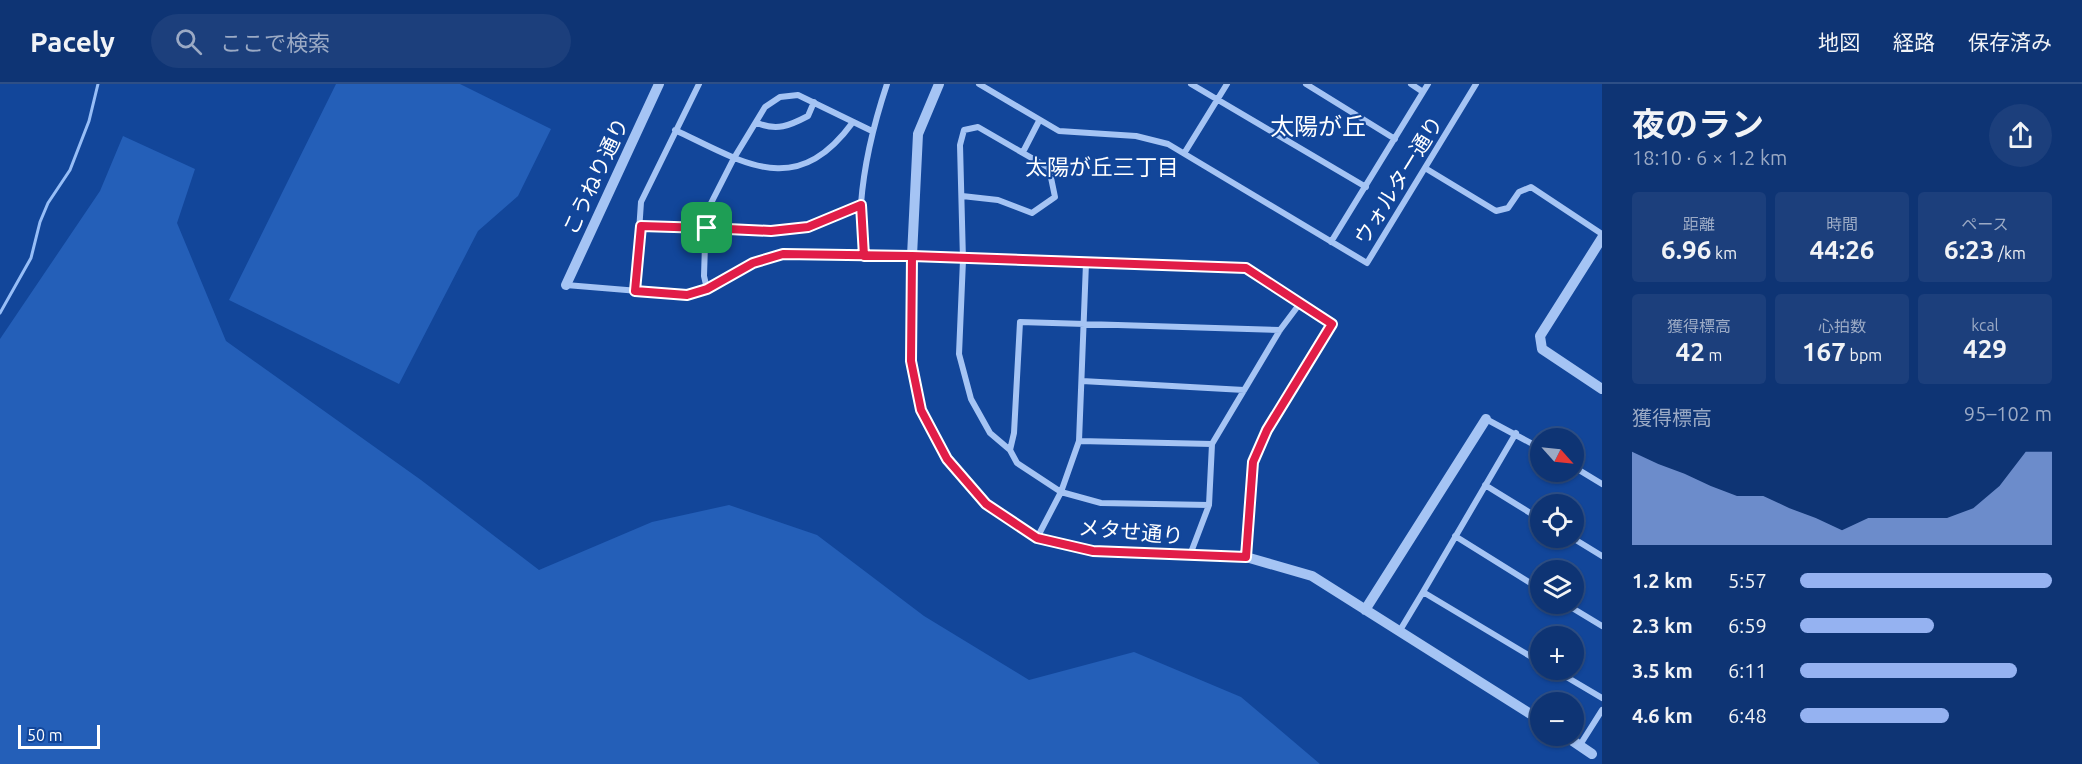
<!DOCTYPE html>
<html lang="ja">
<meta charset="utf-8">
<style>
body{margin:0;font-family:Ubuntu,"Noto Sans JP",sans-serif;background:#1c3f7c;color:#f1f3f6;height:100vh;display:flex;flex-direction:column;font-size:22px;white-space:nowrap}
*{box-sizing:border-box;margin:0}
p{font-size:20px;color:#9baac5}
.icon{flex:none;width:33px;height:33px;fill:none;stroke:currentColor;stroke-width:2;stroke-linecap:round;stroke-linejoin:round}
.map{position:relative;flex:1;overflow:hidden}
.side{display:flex;flex-direction:column;background:#0e3474;width:480px}
.side>*{flex:none}
.needle{width:39px;rotate:117deg}
.tools{position:absolute;left:1530px;top:344px;display:grid;gap:12px}
.tools a{display:grid;place-items:center;width:54px;height:54px;border-radius:50%;background:#0e3474;box-shadow:0 2px 4px #0004,0 0 0 2px #2e4f86;font-size:30px}
.scale{position:absolute;left:18px;bottom:15px;width:82px;box-sizing:border-box;padding-left:6px;border:3px solid #fff;border-top:0;font-size:16px;line-height:21px;white-space:nowrap;color:#fff;-webkit-text-stroke:4px #12469a;paint-order:stroke}
.pin{position:absolute;display:grid;place-items:center;width:51px;height:51px;color:#fff;margin:-26px;border-radius:12px;box-shadow:0 3px 9px #0006}
.round{display:grid;place-items:center;flex:none;width:63px;height:63px;border-radius:32px;background:#1c3f7c}
.head{display:flex;align-items:center;justify-content:space-between;height:102px;padding:0 30px}
h1{font-size:33px;font-weight:700;line-height:45px}
.metrics{display:grid;grid-template-columns:repeat(3,1fr);gap:9px;height:102px;padding:6px 30px}
.metrics div{display:grid;align-content:center;border-radius:6px;background:#1c3f7c;text-align:center}
.metrics b{font-size:26px;font-weight:700}
.metrics small{font-size:16px;font-weight:400}
.metrics p{font-size:16px}
.chart{height:168px;padding:12px 30px}
.chart p{display:flex;justify-content:space-between}
.chart svg{width:100%;height:108px;margin-top:6px;fill:#95b2f1;opacity:.7}
ul{padding:0 30px;list-style:none;font-size:20px}
li{display:grid;grid-template-columns:96px 72px 1fr;align-items:center;height:45px}
li i{height:15px;border-radius:8px;background:#95b2f1}
header{display:flex;align-items:center;gap:36px;box-sizing:border-box;height:84px;padding:0 30px;background:#0e3474;border-bottom:2px solid #2e4f86}
header strong{font-size:28px}
nav{display:flex;gap:33px;margin-inline-start:auto;font-size:21px}
.search{width:420px;height:54px;background:#1c3f7c;display:flex;align-items:center;gap:15px;box-sizing:border-box;padding:0 21px;border-radius:33px;color:#9baac5;font-size:22px}
main{display:flex;flex:1;min-height:0}
.map>svg:first-child{display:block}
.green{fill:#245fb8}
.lines{fill:none;stroke-linecap:round;stroke-linejoin:round}
.stream{stroke:#97bef7;stroke-width:3}
.minor{stroke:#a5c4f4;stroke-width:6}
.tertiary{stroke:#a5c4f4;stroke-width:10}
.route-casing{stroke:#fff;stroke-width:12}
.route{stroke:#e11d48;stroke-width:8}
.labels{text-anchor:middle;dominant-baseline:central;stroke-width:4.5;stroke-linejoin:round;paint-order:stroke}
.street-label{font-size:21px;fill:#fff;stroke:#12469a}
.neighbourhood-label{font-size:22px;fill:#fff;stroke:#12469a}
.quarter-label{font-size:24px;fill:#fff;stroke:#12469a}
</style>
<header>
<strong>Pacely</strong>
<div class="search"><svg class="icon" aria-label="search" viewBox="0 0 24 24"><circle cx="10" cy="10" r="6"/><path d="M15 15l6 6"/></svg>ここで検索</div>
<nav><a>地図</a><a>経路</a><a>保存済み</a></nav>
</header>
<main>
<div class="map">
<svg width="1602" height="680" viewBox="0 0 1602 680">
<rect width="100%" height="100%" fill="#12469a"/>
<!-- green -->
<path class="green" d="M 336,0 L 460,0 L 551,45 L 518,112 L 478,147 L 399,300 L 229,216 Z
M 123,52 L 195,85 L 177,139 L 226,257 L 421,396 L 539,486 L 652,438 L 729,421 L 817,451 L 924,532 L 1029,596 L 1134,568 L 1241,613 L 1320,680 L 0,680 L 0,255 L 100,107 Z"/>
<g class="lines">
<!-- stream -->
<path class="stream" d="M 0,229 L 31,174 L 40,138 L 48,119 L 70,86 L 89,37 L 98,0"/>
<!-- minor -->
<path class="minor" d="M 979,0 L 1059,47 L 1136,52 L 1168,60 L 1367,179 L 1476,0
M 1191,0 L 1366,103
M 1306,0 L 1395,55
M 1411,0 L 1423,8
M 757,39 C 777,47 789,42 808,32 L 814,18
M 675,46 C 745,79 796,116 853,38
M 1023,68 L 1039,37
M 1185,68 L 1227,0
M 1425,84 L 1496,127 L 1508,124 L 1519,108 L 1531,103 L 1602,150
M 962,112 L 998,116 L 1032,129 L 1055,113 L 1049,84 L 978,43 L 964,46 L 960,61 L 963,176 L 959,270 L 971,315 L 990,349 L 1010,366 L 1017,379 L 1061,408 L 1101,419 L 1209,421
M 641,142 L 771,147 L 808,143 L 861,121
M 1331,158 L 1428,0
M 864,172 C 863,155 861,137 861,120 C 864,79 874,39 887,0
M 566,201 L 687,211 L 707,205 L 754,179 L 783,170 L 912,172 L 1246,185 L 1332,240 L 1267,346 L 1253,378 L 1246,473
M 707,205 L 704,192 L 706,129 L 734,74 L 765,23 L 780,13 L 798,11 L 872,47
M 635,207 L 641,118 L 699,0
M 1082,297 L 1244,306
M 1486,335 L 1540,364
M 1516,349 L 1423,508 L 1540,578
M 1079,357 L 1212,360
M 1010,366 L 1014,349 L 1020,238 L 1280,246
M 1574,383 L 1602,400
M 1485,401 L 1540,435
M 1455,452 L 1540,505
M 1571,453 L 1602,472
M 1037,454 L 1061,408 L 1079,357 L 1086,179
M 1190,471 L 1209,421 L 1212,360 L 1280,246 L 1301,218
M 1564,519 L 1602,542
M 1399,548 L 1423,508
M 1553,585 L 1602,614
M 1580,661 L 1602,626"/>
<!-- tertiary -->
<path class="tertiary" d="M 939,0 L 918,50 L 912,172 L 911,277 L 921,326 L 947,375 L 986,420 L 1037,454 L 1093,467 L 1246,473 L 1312,492 L 1540,636
M 1602,154 L 1540,252 L 1542,265 L 1602,305
M 566,201 L 659,0
M 1365,526 L 1486,335
M 1564,651 L 1592,670"/>
</g>
<g class="lines">
<defs>
<path id="route" d="M 707,144 L 641,142 L 635,207 L 687,211 L 707,205 L 753,179 L 783,170 L 912,172 L 911,277 L 921,326 L 947,375 L 986,420 L 1037,454 L 1093,467 L 1246,473 L 1253,378 L 1267,346 L 1332,240 L 1246,184 L 912,172 L 864,172 L 861,121 L 808,143 L 771,147 L 707,144"/>
</defs>
<!-- route casing -->
<use href="#route" class="route-casing"/>
<!-- route -->
<use href="#route" class="route"/>
</g>
<g class="labels">
<!-- street labels -->
<g class="street-label">
<text transform="translate(595 92) rotate(-65)">こうねり通り</text>
<text transform="translate(1398 96) rotate(-58)">ウォルター通り</text>
<text transform="translate(1131 447) rotate(5)">メタせ通り</text>
</g>
<!-- neighbourhood labels -->
<g class="neighbourhood-label">
<text x="1102" y="82">太陽が丘三丁目</text>
</g>
<!-- quarter labels -->
<g class="quarter-label">
<text x="1318" y="42">太陽が丘</text>
</g>
</g>
</svg>
<div class="tools">
<a><svg class="needle" viewBox="-14 -14 28 28"><path d="M0-13l5 13h-10z" fill="#e53935"/><path d="M0 13l5-13h-10z" fill="#9baac5"/></svg></a>
<a><svg class="icon" aria-label="locate" viewBox="0 0 24 24"><circle cx="12" cy="12" r="6"/><path d="M12 2v4M12 18v4M2 12h4M18 12h4"/></svg></a>
<a><svg class="icon" aria-label="layers" viewBox="0 0 24 24"><path d="M12 4l9 5-9 5-9-5zM3 14l9 5 9-5"/></svg></a>
<a>+</a>
<a>−</a>
</div>
<div class="scale">50 m</div>
<div class="pin" style="left:707px;top:144px;background:#1e9e55"><svg class="icon" aria-label="arrive" viewBox="0 0 24 24"><path d="M6 21V4h12l-3 4 3 4H6"/></svg></div>
</div>
<section class="side">
<div class="head"><div><h1>夜のラン</h1><p>18:10 · 6 × 1.2 km</p></div><a class="round"><svg class="icon" aria-label="share" viewBox="0 0 24 24"><path d="M12 15V3M7 8l5-5 5 5M5 13v7h14v-7"/></svg></a></div>
<div class="metrics">
<div><p>距離</p><b>6.96<small> km</small></b></div>
<div><p>時間</p><b>44:26</b></div>
<div><p>ペース</p><b>6:23<small> /km</small></b></div>
</div>
<div class="metrics">
<div><p>獲得標高</p><b>42<small> m</small></b></div>
<div><p>心拍数</p><b>167<small> bpm</small></b></div>
<div><p>kcal</p><b>429</b></div>
</div>
<div class="chart"><p><span>獲得標高</span>95–102 m</p>
<svg viewBox="0 0 160 44" preserveAspectRatio="none"><path d="M0 44V6L10 11L20 15L30 20L40 24L50 24L60 29L70 33L80 38L90 33L100 33L110 33L120 33L130 29L140 20L150 6L160 6V44z"/></svg>
</div>
<ul>
<li><b>1.2 km</b>5:57<i style="width:100%"></i></li>
<li><b>2.3 km</b>6:59<i style="width:53%"></i></li>
<li><b>3.5 km</b>6:11<i style="width:86%"></i></li>
<li><b>4.6 km</b>6:48<i style="width:59%"></i></li>
</ul>
</section>
</main>
